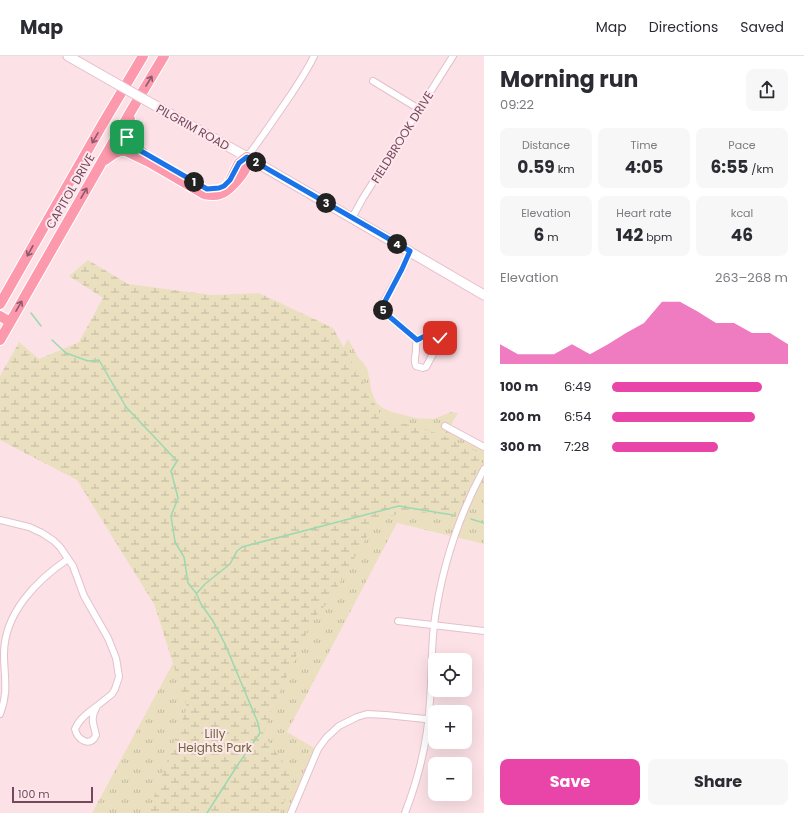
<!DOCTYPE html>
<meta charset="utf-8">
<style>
body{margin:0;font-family:Poppins,sans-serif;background:#f7f7f7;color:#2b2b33;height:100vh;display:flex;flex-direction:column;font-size:15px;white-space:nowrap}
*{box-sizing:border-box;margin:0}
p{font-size:13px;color:#7c7c81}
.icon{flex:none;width:22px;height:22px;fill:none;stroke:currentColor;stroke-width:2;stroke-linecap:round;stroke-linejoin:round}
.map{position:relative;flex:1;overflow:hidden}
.sheet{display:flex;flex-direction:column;background:#fff;width:320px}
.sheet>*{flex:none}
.tools{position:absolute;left:428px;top:597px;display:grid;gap:8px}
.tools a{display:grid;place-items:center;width:44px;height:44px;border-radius:8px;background:#fff;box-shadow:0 4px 16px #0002;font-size:20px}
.scale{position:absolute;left:12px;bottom:10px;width:81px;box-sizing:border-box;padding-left:4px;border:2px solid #74485d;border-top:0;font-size:11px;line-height:14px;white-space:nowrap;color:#74485d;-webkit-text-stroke:3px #ffe8ed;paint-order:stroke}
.pin{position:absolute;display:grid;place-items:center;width:34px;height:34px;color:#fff;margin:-17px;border-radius:8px;box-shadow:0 2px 6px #0006}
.km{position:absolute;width:20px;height:20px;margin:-10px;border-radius:50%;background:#222;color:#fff;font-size:11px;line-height:20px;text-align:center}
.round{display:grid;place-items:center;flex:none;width:42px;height:42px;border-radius:8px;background:#f7f7f7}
.headline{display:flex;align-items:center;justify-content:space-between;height:68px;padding:0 16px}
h1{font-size:22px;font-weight:700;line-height:30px}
.metrics{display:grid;grid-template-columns:repeat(3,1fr);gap:6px;height:68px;padding:4px 16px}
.metrics div{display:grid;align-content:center;border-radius:8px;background:#f7f7f7;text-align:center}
.metrics b{font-size:17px;font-weight:700}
.metrics small{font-size:11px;font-weight:400}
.metrics p{font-size:11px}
.chart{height:112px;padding:8px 16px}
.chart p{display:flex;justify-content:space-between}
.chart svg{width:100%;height:72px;margin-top:4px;fill:#e944a7;opacity:.7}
.action{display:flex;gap:8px;margin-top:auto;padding:8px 16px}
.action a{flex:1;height:46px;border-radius:8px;background:#e944a7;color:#fff;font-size:16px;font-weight:700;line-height:46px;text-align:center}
.action a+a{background:#f7f7f7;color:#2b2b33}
ul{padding:0 16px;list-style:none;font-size:13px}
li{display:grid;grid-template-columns:64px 48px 1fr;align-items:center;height:30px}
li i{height:10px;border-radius:5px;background:#e944a7}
header{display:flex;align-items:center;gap:24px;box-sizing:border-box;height:56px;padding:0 20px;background:#fff;border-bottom:1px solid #e1e1e2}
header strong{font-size:19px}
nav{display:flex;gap:22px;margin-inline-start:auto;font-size:14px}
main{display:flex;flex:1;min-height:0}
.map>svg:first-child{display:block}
.grass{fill:url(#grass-tufts)}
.wetland{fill:url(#wetland-marsh)}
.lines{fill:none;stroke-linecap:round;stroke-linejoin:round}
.stream{stroke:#9cd8b0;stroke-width:1.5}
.minor-casing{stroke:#e3c0cc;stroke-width:8}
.secondary-casing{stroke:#e8bdcc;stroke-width:11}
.primary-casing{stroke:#fff;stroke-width:12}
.minor{stroke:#fff;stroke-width:6}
.secondary{stroke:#fff;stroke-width:9}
.primary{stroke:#fc99ac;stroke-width:10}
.secondary-bridge-casing{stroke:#e8bdcc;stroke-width:11;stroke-linecap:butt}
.secondary-bridge{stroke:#fff;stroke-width:9}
.oneway{stroke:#8f586d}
.route-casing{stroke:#fff;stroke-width:8}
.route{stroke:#1a73e8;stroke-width:5}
.labels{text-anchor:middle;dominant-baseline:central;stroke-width:4;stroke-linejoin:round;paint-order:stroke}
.street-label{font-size:12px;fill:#74485d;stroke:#ffe8ed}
.park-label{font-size:12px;fill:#6f683b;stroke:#ffe8ed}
</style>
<header>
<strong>Map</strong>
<nav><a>Map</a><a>Directions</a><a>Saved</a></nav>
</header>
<main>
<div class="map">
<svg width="484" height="757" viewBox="0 0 484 757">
<defs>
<pattern id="grass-tufts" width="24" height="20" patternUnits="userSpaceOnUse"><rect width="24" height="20" fill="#eae0c0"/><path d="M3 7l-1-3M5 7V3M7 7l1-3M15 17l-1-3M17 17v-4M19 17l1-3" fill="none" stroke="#c2b89f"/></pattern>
<pattern id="wetland-marsh" width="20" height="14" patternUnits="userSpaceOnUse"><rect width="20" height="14" fill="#eae0c0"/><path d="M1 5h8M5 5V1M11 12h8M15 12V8" fill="none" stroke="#c2b89f"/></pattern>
</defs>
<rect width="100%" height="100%" fill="#fce2e7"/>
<!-- grass -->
<path class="grass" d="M 348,283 L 358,301 L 367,312 L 370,325 L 371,334 L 376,346 L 381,351 L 392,356 L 416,362 L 433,363 L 451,356 L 458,357 L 448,374 L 484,394 L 484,488 L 397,467 L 287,676 L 316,693 L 289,757 L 92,757 Z"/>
<!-- wetland -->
<path class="wetland" d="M 88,204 L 128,228 L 212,239 L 259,237 L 333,272 L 382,361 L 440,378 L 484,399 L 455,462 L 419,455 L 378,462 L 329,545 L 313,563 L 273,651 L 263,678 L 294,721 L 280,757 L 148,757 L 187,651 L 154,548 L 77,424 L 0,384 L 0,320 L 19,286 L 39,303 L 79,286 L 103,242 L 69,220 Z"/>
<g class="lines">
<!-- stream -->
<path class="stream" d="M 31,257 L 41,270
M 52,284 L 66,297 L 88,305 L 99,304 L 126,351 L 177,405 L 171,415 L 178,442 L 171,460 L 175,486 L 184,501 L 188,527 L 196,537 L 201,548 L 213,565 L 225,588 L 258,667 L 260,677 L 237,710 L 207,757
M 471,463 L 484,467
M 197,537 L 205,528 L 230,508 L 237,495 L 242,491 L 399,450 L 416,453 L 453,459"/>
<defs>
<path id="minor" d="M 373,25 L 419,53
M 247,101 C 263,80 277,59 292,37 C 299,26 308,13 314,0
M 352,162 L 363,142 L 453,0
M 410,195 L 402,213 L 381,251 L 384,256 L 417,284
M 432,278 C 437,279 440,281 441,287 L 434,296 L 426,311 L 423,312 L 416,310 C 413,304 416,300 416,294 C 416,290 416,287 417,284 Z
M 445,370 L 484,391
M 0,464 L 29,471 L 42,477 L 54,485 L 60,491 L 73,510 L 84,540 L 108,582 L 116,602 L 118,614 L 119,621 L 115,633 L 112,638 L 97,650
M 398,565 L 484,575
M 97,650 C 90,663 93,666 96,679 C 91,692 77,684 75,673 C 79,663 89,656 97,650 Z
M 0,658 C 9,635 4,621 4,598 C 4,557 37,524 68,503
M 291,757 L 318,693 L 326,682 L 339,670 L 357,661 L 367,658 L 386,659 L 435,664
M 405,757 C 419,721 428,683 430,645 C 432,619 431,594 434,569 C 441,514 458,461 484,413"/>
<path id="secondary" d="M 68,0 L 110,24
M 156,50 L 247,101 L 484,239"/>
<path id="primary" d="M 130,63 C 126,84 125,85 144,97
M 105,104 L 115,97 L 120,95 L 126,95 L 149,106 L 204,138 C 209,139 214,140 220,138 C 228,136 243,119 246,111 C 247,108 247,104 247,101
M 230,125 L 239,107 L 247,101
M 0,248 L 102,69 L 143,0
M 0,260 L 10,266
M 0,284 L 131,55 L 164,0"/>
</defs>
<!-- minor casing -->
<use href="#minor" class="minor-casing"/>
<!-- secondary casing -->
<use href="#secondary" class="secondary-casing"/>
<!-- primary casing -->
<use href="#primary" class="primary-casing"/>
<!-- minor -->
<use href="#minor" class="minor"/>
<!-- secondary -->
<use href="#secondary" class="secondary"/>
<!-- primary -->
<use href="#primary" class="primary"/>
<defs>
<path id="secondary-bridge" d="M 110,24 L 156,50"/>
</defs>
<!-- secondary-bridge casing -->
<use href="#secondary-bridge" class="secondary-bridge-casing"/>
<!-- secondary-bridge -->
<use href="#secondary-bridge" class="secondary-bridge"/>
</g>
<!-- one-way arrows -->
<defs><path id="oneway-shaft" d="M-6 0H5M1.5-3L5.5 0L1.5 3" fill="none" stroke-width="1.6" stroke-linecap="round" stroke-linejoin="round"/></defs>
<g class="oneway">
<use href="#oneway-shaft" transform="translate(149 25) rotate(-59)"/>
<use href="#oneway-shaft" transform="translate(95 82) rotate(120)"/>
<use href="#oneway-shaft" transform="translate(84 137) rotate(-60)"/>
<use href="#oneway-shaft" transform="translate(30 195) rotate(119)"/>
<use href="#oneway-shaft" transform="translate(19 250) rotate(-60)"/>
</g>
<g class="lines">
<defs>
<path id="route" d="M 127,81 L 130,87 L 134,91 L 207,133 L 219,132 L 224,130 L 230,124 L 239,107 L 247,101 L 410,195 L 402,213 L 382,251 L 384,256 L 417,284 C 425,280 432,275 440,282"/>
</defs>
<!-- route casing -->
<use href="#route" class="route-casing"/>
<!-- route -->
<use href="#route" class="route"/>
</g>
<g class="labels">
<!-- street labels -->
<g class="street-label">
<text transform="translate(193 71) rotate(29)">PILGRIM ROAD</text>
<text transform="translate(402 81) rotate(-58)">FIELDBROOK DRIVE</text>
<text transform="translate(70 135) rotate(-60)">CAPITOL DRIVE</text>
</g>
<!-- park labels -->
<g class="park-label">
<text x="215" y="677">Lilly<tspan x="215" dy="14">Heights Park</tspan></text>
</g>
</g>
</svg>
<div class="tools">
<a><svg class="icon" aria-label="locate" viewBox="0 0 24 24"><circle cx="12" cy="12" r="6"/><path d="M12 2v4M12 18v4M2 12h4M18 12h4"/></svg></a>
<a>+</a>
<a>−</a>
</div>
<div class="scale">100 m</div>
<div class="pin" style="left:127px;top:81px;background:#1e9e55"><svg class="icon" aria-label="arrive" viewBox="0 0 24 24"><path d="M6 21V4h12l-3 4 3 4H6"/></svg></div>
<div class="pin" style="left:440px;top:282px;background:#d93025"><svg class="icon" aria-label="check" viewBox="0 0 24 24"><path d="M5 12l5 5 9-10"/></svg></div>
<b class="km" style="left:194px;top:126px">1</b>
<b class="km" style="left:256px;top:106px">2</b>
<b class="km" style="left:326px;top:147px">3</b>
<b class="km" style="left:397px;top:188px">4</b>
<b class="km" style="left:383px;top:254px">5</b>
</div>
<section class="sheet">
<div class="headline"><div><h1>Morning run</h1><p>09:22</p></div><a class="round"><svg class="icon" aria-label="share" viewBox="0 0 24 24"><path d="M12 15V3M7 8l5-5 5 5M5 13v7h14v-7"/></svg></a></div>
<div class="metrics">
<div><p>Distance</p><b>0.59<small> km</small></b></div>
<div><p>Time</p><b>4:05</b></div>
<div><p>Pace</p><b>6:55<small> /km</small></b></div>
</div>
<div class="metrics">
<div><p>Elevation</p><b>6<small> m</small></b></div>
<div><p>Heart rate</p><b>142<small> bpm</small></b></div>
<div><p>kcal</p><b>46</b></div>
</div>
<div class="chart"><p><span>Elevation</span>263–268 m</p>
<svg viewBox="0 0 160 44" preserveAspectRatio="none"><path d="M0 44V32L10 38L20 38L30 38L40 32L50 38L60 32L70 25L80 19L90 6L100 6L110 12L120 19L130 19L140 25L150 25L160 32V44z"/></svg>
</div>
<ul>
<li><b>100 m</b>6:49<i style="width:85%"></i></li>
<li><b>200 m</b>6:54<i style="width:81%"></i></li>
<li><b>300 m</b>7:28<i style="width:60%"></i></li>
</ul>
<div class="action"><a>Save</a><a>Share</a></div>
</section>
</main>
